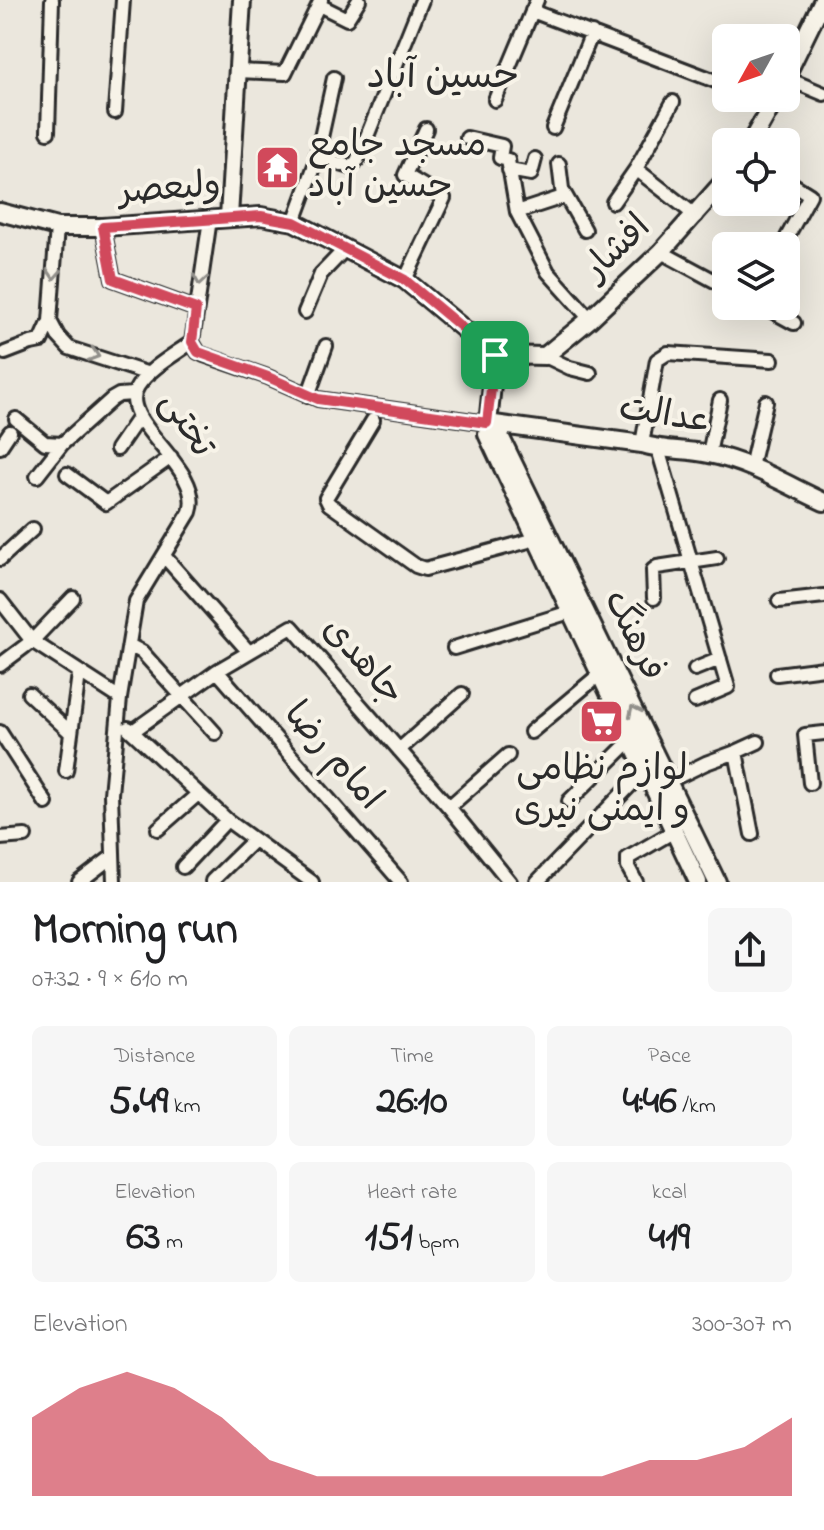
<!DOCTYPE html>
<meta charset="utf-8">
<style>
body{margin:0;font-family:"Indie Flower","Playpen Sans Arabic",sans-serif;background:#f6f6f6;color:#202124;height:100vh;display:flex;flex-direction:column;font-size:30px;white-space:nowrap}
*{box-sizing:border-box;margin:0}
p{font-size:26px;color:#757577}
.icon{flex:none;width:44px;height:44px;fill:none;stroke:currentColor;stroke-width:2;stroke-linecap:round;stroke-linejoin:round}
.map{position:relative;height:882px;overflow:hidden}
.drawer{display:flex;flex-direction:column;background:#fff;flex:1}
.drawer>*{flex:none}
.needle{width:52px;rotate:230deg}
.fabs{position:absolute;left:712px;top:24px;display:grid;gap:16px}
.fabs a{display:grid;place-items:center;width:88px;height:88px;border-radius:12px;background:#fff;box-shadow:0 8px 32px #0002;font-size:40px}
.pin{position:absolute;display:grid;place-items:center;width:68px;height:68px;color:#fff;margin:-34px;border-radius:16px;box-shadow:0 4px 12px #0006}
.round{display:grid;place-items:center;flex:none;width:84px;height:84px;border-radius:12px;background:#f6f6f6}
.headline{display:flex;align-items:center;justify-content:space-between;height:136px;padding:0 32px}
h1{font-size:44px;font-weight:800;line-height:60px}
.stats{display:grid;grid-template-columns:repeat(3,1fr);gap:12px;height:136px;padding:8px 32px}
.stats div{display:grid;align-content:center;border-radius:12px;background:#f6f6f6;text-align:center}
.stats b{font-size:40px;font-weight:800}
.stats small{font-size:22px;font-weight:400}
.stats p{font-size:22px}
.chart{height:224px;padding:16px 32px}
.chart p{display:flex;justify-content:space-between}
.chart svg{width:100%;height:144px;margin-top:8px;fill:#d1495b;opacity:.7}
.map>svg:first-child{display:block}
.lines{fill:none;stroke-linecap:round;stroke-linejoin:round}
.street-casing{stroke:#2b2b2b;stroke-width:18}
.secondary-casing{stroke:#2b2b2b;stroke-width:22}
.street{stroke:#f7f3e8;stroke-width:12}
.secondary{stroke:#f7f3e8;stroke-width:16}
.oneway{stroke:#918f8a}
.route-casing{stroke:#fff;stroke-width:16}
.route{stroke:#d1495b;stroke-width:10}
.labels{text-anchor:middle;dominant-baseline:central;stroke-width:8;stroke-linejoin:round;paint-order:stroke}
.poi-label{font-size:36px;fill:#2b2b2b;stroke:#f7f3e8;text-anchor:start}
.street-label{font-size:36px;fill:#2b2b2b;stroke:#f7f3e8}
.neighbourhood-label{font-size:38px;fill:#2b2b2b;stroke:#f7f3e8}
</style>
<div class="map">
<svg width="824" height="882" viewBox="0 0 824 882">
<rect width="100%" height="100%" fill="#ebe7dd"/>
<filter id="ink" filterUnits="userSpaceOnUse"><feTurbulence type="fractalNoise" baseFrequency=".0125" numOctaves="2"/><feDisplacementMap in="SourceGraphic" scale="16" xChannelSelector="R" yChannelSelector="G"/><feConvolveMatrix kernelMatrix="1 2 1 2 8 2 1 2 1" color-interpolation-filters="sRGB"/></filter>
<g filter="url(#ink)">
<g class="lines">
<defs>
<path id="street" d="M 319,5 L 347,19 L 359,0
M 532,11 L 726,85
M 238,71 L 285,73 L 321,0
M 786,78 L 824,94
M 495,100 L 537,0
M 115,112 L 123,0
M 553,128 L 592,33
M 48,132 L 52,0
M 467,138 L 502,146 L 500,158 L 508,160 L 517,212 L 548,272 L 590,319
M 316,157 L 351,167 L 357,161 L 422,0
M 636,169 L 696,216
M 509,170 L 531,174 L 535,159
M 786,180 L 810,195 L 787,237
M 564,193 L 585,230
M 613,202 L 636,169 L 673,102
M 517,212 L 563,197 L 559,164
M 294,222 L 315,165 L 334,78
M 57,227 L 50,321 L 58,336 L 69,348 L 149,374
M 103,227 L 113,279 L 196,309
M 661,252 L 726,287
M 405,280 L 444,198 L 405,175 L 426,129
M 763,306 L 794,323
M 305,312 L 321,274 L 345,249
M 192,342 L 198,352 L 204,355 L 268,377 L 318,399 L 487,423
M 192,342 L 210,219
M 5,353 L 31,343 L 41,341 L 50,321
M 545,356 L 570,368 L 590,373
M 308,396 L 326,346
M 16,419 L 45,443 L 62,444 L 112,399 L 119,395 L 133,394
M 373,420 L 326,498 L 329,504 L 416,566 L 425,569 L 536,539
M 642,444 L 657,360 L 668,353 L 772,360
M 0,447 L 10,432
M 117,449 L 139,417
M 658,449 L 728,687 L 695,701
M 709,454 L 720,400
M 751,467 L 766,402
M 67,474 L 106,503 L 171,457
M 37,476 L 62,444
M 164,556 L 249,652
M 0,559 L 33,529
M 654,598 L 653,570 L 657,567 L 717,558
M 0,600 L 32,641 L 120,698
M 779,601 L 824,596
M 129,645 L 142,652 L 215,733
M 454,648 L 570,612
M 0,665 L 32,641 L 73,598
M 695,669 L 720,659
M 217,671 L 401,882
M 777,674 L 824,668
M 29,694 L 71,733
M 128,728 L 227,820 L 312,882
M 133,731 L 217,671 L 292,627 L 449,807 L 510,882
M 0,732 L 46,803
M 531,732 L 600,674
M 399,750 L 462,694
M 736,752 L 758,742
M 66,771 L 79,674
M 669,781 L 706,763 L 736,752 L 752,834
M 810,783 L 805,735 L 824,733
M 569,801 L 632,739
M 449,807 L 508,755
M 158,829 L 198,794
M 0,838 L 25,836
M 183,867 L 227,820
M 212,881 L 254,840
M 79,882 L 113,856
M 114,882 L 111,794 L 120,698 L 136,601 L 190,512 C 205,467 114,421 138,386 C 150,368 174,355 192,342
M 537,882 L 646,769
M 636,882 L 628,867 L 628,858 L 676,830"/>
<path id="secondary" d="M 786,76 L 823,0
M 751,142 L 776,98
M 0,212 L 57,227 L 103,227 L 261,216 L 294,222 L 405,280 L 495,355 L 545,356 L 590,319 L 661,252 L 726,179
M 229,217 L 242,0
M 495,355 L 487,434 L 698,882
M 487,423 L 642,444 C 664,451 686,449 709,454 C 750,462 787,485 824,502
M 501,438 L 717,882"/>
</defs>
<!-- street casing -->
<use href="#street" class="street-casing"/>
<!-- secondary casing -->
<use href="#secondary" class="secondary-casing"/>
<!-- street -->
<use href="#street" class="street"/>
<!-- secondary -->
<use href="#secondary" class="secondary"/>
</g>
<!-- one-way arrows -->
<defs><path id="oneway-chevron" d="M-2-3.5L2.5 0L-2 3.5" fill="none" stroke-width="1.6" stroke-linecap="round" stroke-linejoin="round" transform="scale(2)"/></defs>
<g class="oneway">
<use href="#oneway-chevron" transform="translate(54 274) rotate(94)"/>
<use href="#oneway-chevron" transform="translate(200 280) rotate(99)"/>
<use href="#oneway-chevron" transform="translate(94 355) rotate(18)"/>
<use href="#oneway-chevron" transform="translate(634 711) rotate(-116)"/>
</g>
</g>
<g class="lines" filter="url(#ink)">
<defs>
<path id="route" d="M 261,216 L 294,222 L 405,280 L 495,355 L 487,423 L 318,399 L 268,377 L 198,352 L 192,342 L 196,309 L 113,279 L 103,227 Z"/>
</defs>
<!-- route casing -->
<use href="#route" class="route-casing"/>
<!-- route -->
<use href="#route" class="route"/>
</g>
<!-- icons -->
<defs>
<symbol id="temple-square" viewBox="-11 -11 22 22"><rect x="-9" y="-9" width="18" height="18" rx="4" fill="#d1495b" stroke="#f7f3e8"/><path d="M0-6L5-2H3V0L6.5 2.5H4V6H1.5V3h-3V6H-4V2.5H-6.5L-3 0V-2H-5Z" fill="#fff"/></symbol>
<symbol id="supermarket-square" viewBox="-11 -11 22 22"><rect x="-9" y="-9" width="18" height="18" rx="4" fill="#d1495b" stroke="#f7f3e8"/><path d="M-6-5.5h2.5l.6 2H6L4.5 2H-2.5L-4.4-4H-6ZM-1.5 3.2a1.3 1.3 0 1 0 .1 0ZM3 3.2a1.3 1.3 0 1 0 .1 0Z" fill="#fff"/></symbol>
</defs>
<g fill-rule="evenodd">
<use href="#temple-square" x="252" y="142" width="51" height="51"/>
<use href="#supermarket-square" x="576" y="696" width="51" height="51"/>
</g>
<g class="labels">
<!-- poi labels -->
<g class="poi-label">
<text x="308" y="146">مسجد جامع<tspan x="308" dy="41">حسین آباد</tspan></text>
<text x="602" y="770" text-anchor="middle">لوازم نظامی<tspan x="602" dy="41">و ایمنی نیری</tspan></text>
</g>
<!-- street labels -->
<g class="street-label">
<text transform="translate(170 190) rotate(-4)">ولیعصر</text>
<text transform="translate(618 249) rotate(-44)">افشار</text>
<text transform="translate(665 416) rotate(9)">عدالت</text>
<text transform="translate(186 425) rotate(58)">تختی</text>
<text transform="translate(633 636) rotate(64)">فرهنگ</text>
<text transform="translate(362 662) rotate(49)">جاهدی</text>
<text transform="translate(332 757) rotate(49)">امام رضا</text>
</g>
<!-- neighbourhood labels -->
<g class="neighbourhood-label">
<text x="443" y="78">حسین آباد</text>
</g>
</g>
</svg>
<div class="fabs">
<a><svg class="needle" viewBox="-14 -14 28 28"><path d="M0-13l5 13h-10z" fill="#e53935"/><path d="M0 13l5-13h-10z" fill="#757577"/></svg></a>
<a><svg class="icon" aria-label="locate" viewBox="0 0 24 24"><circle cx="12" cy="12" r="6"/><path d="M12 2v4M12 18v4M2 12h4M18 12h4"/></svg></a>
<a><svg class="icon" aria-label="layers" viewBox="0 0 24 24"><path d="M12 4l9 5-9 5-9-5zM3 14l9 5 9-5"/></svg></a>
</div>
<div class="pin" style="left:495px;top:355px;background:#1e9e55"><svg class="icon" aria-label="arrive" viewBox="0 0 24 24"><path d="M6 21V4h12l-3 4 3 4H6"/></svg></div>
</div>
<section class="drawer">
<div class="headline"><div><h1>Morning run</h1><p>07:32 · 9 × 610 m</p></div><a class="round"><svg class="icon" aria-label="share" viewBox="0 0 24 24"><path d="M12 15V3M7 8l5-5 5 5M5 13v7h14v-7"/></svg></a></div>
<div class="stats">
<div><p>Distance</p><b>5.49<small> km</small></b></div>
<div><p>Time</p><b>26:10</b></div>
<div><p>Pace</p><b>4:46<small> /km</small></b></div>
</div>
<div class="stats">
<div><p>Elevation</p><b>63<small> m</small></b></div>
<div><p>Heart rate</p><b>151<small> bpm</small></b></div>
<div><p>kcal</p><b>419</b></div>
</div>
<div class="chart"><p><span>Elevation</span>300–307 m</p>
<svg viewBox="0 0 160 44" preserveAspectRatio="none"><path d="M0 44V20L10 11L20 6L30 11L40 20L50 33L60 38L70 38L80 38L90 38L100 38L110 38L120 38L130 33L140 33L150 29L160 20V44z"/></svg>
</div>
</section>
